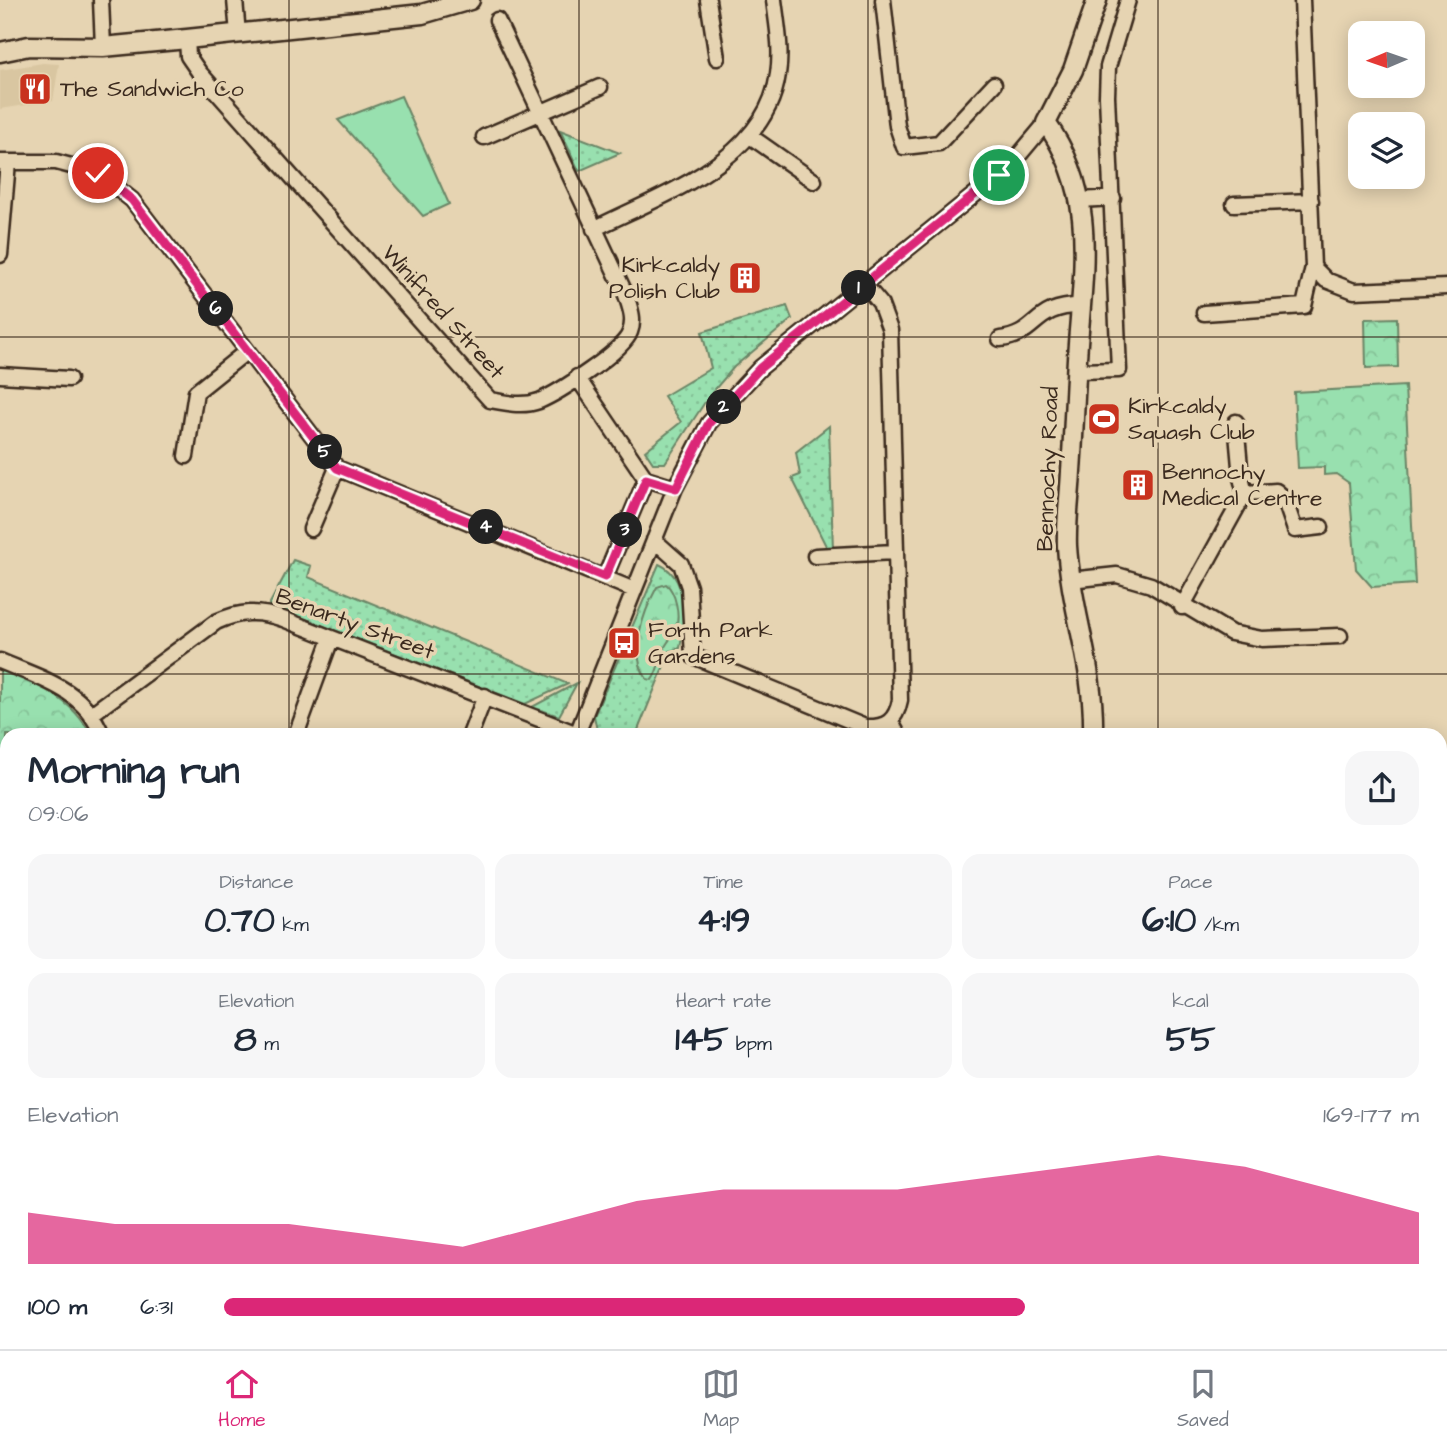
<!DOCTYPE html>
<meta charset="utf-8">
<style>
body{margin:0;font-family:"Architects Daughter",sans-serif;background:#f6f6f7;color:#1f2937;height:100vh;display:flex;flex-direction:column;font-size:26px;white-space:nowrap}
*{box-sizing:border-box;margin:0}
p{font-size:23px;color:#747a83}
.icon{flex:none;width:38px;height:38px;fill:none;stroke:currentColor;stroke-width:2;stroke-linecap:round;stroke-linejoin:round}
.map{position:relative;flex:1;overflow:hidden}
.details{position:absolute;left:0px;top:728px;width:1447px;height:621px;display:flex;flex-direction:column;background:#fff;border-radius:21px 21px 0 0;box-shadow:0 4px 18px #0003}
.details>*{flex:none}
.needle{width:46px;rotate:268deg}
.fabs{position:absolute;left:1348px;top:21px;display:grid;gap:14px}
.fabs a{display:grid;place-items:center;width:77px;height:77px;border-radius:14px;background:#fff;box-shadow:0 4px 18px #0003;font-size:35px}
.pin{position:absolute;display:grid;place-items:center;width:60px;height:60px;color:#fff;margin:-30px;border:4px solid #fff;border-radius:50%;box-shadow:0 2px 7px #0007}
.km{position:absolute;width:35px;height:35px;margin:-18px;border-radius:50%;background:#222;color:#fff;font-size:19px;line-height:35px;text-align:center}
.round{display:grid;place-items:center;flex:none;width:74px;height:74px;border-radius:21px;background:#f6f6f7}
.overview{display:flex;align-items:center;justify-content:space-between;height:119px;padding:0 28px}
h1{font-size:38px;font-weight:800;line-height:52px}
.figures{display:grid;grid-template-columns:repeat(3,1fr);gap:10px;height:119px;padding:7px 28px}
.figures div{display:grid;align-content:center;border-radius:18px;background:#f6f6f7;text-align:center}
.figures b{font-size:35px;font-weight:800}
.figures small{font-size:19px;font-weight:400}
.figures p{font-size:19px}
.chart{height:196px;padding:14px 28px}
.chart p{display:flex;justify-content:space-between}
.chart svg{width:100%;height:126px;margin-top:7px;fill:#db2777;opacity:.7}
ul{padding:0 28px;list-style:none;font-size:23px}
li{display:grid;grid-template-columns:112px 84px 1fr;align-items:center;height:52px}
li i{height:18px;border-radius:9px;background:#db2777}
.menu{display:flex;justify-content:space-around;align-items:center;height:98px;border-top:2px solid #e0e1e3;background:#fff;font-size:19px;color:#747a83}
.menu a{display:grid;justify-items:center;gap:4px}
.menu .on{color:#db2777}
.map>svg:first-child{display:block}
.built{fill:#d9c6a1}
.grass{fill:url(#grass-dots);stroke:#6a8566;stroke-width:2}
.forest{fill:url(#forest-crowns);stroke:#6a8566;stroke-width:2}
.garden{fill:#98e0af;stroke:#6a8566;stroke-width:2}
.lines{fill:none;stroke-linecap:round;stroke-linejoin:round}
.minor-casing{stroke:#3b2a1e;stroke-width:19}
.tertiary-casing{stroke:#3b2a1e;stroke-width:23}
.minor{stroke:#e6d4b2;stroke-width:14}
.tertiary{stroke:#e6d4b2;stroke-width:18}
.route-casing{stroke:#fff;stroke-width:14}
.route{stroke:#db2777;stroke-width:9}
.grid{fill:none;stroke:#3b2a1e;stroke-width:2;stroke-opacity:0.55}
.labels{text-anchor:middle;dominant-baseline:central;stroke-width:7;stroke-linejoin:round;paint-order:stroke}
.poi-label{font-size:23px;fill:#3b2a1e;stroke:#e6d4b2;text-anchor:start}
.street-label{font-size:23px;fill:#3b2a1e;stroke:#e6d4b2}
</style>
<div class="map">
<svg width="1447" height="1349" viewBox="0 0 1447 1349">
<defs>
<pattern id="grass-dots" width="8" height="8" patternUnits="userSpaceOnUse" patternTransform="scale(1.75)"><rect width="8" height="8" fill="#98e0af"/><path d="M2 2h.1M6 6h.1" fill="none" stroke="#84c096" stroke-width="1.8" stroke-linecap="round"/></pattern>
<pattern id="forest-crowns" width="20" height="18" patternUnits="userSpaceOnUse" patternTransform="scale(1.75)"><rect width="20" height="18" fill="#98e0af"/><path d="M2 6a3 3 0 1 1 6 0M12 15a3 3 0 1 1 6 0" fill="none" stroke="#84c096"/></pattern>
</defs>
<rect width="100%" height="100%" fill="#e6d4b2"/>
<filter id="ink" filterUnits="userSpaceOnUse"><feTurbulence type="fractalNoise" baseFrequency=".0143" numOctaves="2"/><feDisplacementMap in="SourceGraphic" scale="14" xChannelSelector="R" yChannelSelector="G"/><feConvolveMatrix kernelMatrix="1 2 1 2 8 2 1 2 1" color-interpolation-filters="sRGB"/></filter>
<g filter="url(#ink)">
<!-- built -->
<path class="built" d="M 43,63 L 59,64 L 53,101 L 0,109 L 0,70 Z"/>
<!-- grass -->
<path class="grass" d="M 560,130 L 620,153 L 579,171 Z
M 787,306 L 792,319 L 734,367 L 709,396 L 665,463 L 653,463 L 645,451 L 681,422 L 664,396 L 711,368 L 702,332 Z
M 829,426 L 833,550 L 828,550 L 792,478 L 800,475 L 796,452 Z
M 293,560 L 311,566 L 308,577 L 568,684 L 525,704 L 269,605 Z
M 659,564 C 689,577 685,621 680,648 L 670,651 L 636,735 L 598,735 L 594,716 Z
M 577,683 L 559,716 L 532,707 Z"/>
<!-- forest -->
<path class="forest" d="M 1397,318 L 1398,367 L 1366,368 L 1365,319 Z
M 1405,386 L 1415,584 L 1372,587 L 1356,569 L 1349,483 L 1336,474 L 1324,475 L 1324,467 L 1298,468 L 1294,392 Z
M 666,584 C 676,592 680,616 676,627 C 673,637 665,644 662,653 C 659,662 658,671 652,680 L 647,679 C 628,653 643,613 657,587 Z
M 0,669 C 37,684 72,698 91,735 L 7,735 L 7,1236 L 1,1349 Z
M 1447,1171 L 1447,1349 L 1326,1349 L 1331,1342 L 1440,1342 L 1440,1178 Z"/>
<!-- garden -->
<path class="garden" d="M 401,96 L 449,204 L 423,216 L 338,120 Z"/>
<g class="lines">
<defs>
<path id="minor" d="M 101,0 L 103,47
M 235,0 L 238,34
M 708,0 L 717,58
M 883,0 L 897,126 L 904,147 L 939,143 L 994,84
M 187,39 L 188,56 L 199,72 L 490,400 C 506,403 523,407 539,401 C 558,393 624,351 630,332 C 635,319 630,308 626,295 L 497,20
M 750,136 L 814,181
M 484,137 L 600,87
M 0,162 L 56,162 L 98,173 L 132,200 L 337,468 L 634,590
M 1081,200 L 1113,198
M 1234,204 L 1311,201
M 594,229 C 661,195 766,161 778,74 C 782,49 777,25 774,0
M 0,255 L 8,162
M 1313,267 L 1326,280 L 1354,291 L 1447,287
M 1204,313 L 1304,306 L 1313,267 L 1302,0
M 1000,339 C 1039,335 1032,305 1082,306
M 1076,371 L 1119,370 L 1107,96 L 1108,67 L 1128,0
M 0,375 L 69,379
M 577,377 L 646,479 L 605,577
M 186,456 L 196,392 L 247,351
M 646,479 L 675,488
M 1245,493 L 1276,491 L 1284,498 L 1295,530 L 1321,527
M 311,529 L 337,468
M 654,540 L 681,564 L 689,587 L 693,656 L 865,727 C 886,728 896,721 900,700 L 890,330 L 880,303 L 864,284
M 815,556 L 895,552
M 1070,580 L 1117,575 L 1151,585 L 1231,633 L 1262,639 L 1340,636
M 1182,607 L 1245,493 L 1241,478 L 1236,422
M 0,661 C 42,679 84,689 102,735
M 93,713 L 216,622 C 240,611 258,610 283,619 L 580,735
M 891,722 L 898,735
M 577,734 L 675,488 L 709,423 L 760,368 L 1010,166 L 1046,123
M 296,735 L 331,639
M 470,735 L 485,696
M 1440,780 L 1447,779
M 1440,876 L 1447,875
M 1440,1001 L 1447,1005
M 1440,1066 L 1447,1058
M 211,1342 L 227,1349
M 520,1342 L 538,1349
M 906,1342 L 909,1349
M 1053,1342 L 1055,1349
M 1182,1342 L 1185,1349
M 16,1349 L 16,1342
M 240,1349 L 243,1342
M 440,1349 L 442,1342
M 597,1349 L 600,1342
M 1224,1349 L 1228,1342"/>
<path id="tertiary" d="M 0,52 L 29,46 L 103,47 L 187,39 L 422,14 L 470,0
M 1093,735 C 1095,666 1071,612 1067,546 C 1066,521 1070,495 1071,471 C 1074,428 1075,386 1078,343 C 1084,264 1096,192 1046,123 L 1073,70 L 1097,0
M 738,1349 L 741,1342"/>
</defs>
<!-- minor casing -->
<use href="#minor" class="minor-casing"/>
<!-- tertiary casing -->
<use href="#tertiary" class="tertiary-casing"/>
<!-- minor -->
<use href="#minor" class="minor"/>
<!-- tertiary -->
<use href="#tertiary" class="tertiary"/>
</g>
</g>
<g class="lines" filter="url(#ink)">
<defs>
<path id="route" d="M 98,173 L 132,200 L 337,468 L 605,577 L 646,479 L 676,488 L 709,423 L 760,368 L 999,175"/>
</defs>
<!-- route casing -->
<use href="#route" class="route-casing"/>
<!-- route -->
<use href="#route" class="route"/>
</g>
<!-- grid -->
<path class="grid" d="M 289,0 L 289,735M 579,0 L 579,735M 868,0 L 868,735M 1158,0 L 1158,735M 0,337 L 1447,337M 0,674 L 1447,674M 0,1012 L 7,1012M 1440,1012 L 1447,1012M 289,1342 L 289,1349M 579,1342 L 579,1349M 868,1342 L 868,1349M 1158,1342 L 1158,1349"/>
<!-- icons -->
<defs>
<symbol id="restaurant-square" viewBox="-11 -11 22 22"><rect x="-9" y="-9" width="18" height="18" rx="4" fill="#c8321e" stroke="#e6d4b2"/><path d="M-5-6h1v4h1v-4h1v4h1v-4h1v5L-1.5 .5V6h-2V.5L-5-1ZM5-6V6H3V1.5H1.5Q1.5-4 5-6Z" fill="#fff"/></symbol>
<symbol id="building-square" viewBox="-11 -11 22 22"><rect x="-9" y="-9" width="18" height="18" rx="4" fill="#c8321e" stroke="#e6d4b2"/><path d="M-4-6H4V6H1V3H-1V6H-4ZM-2.5-4.3h1.7v1.8h-1.7ZM.8-4.3h1.7v1.8H.8ZM-2.5-1h1.7V.8h-1.7ZM.8-1h1.7V.8H.8Z" fill="#fff"/></symbol>
<symbol id="stadium-square" viewBox="-11 -11 22 22"><rect x="-9" y="-9" width="18" height="18" rx="4" fill="#c8321e" stroke="#e6d4b2"/><path d="M0-5a6.5 5 0 1 0 0 10a6.5 5 0 1 0 0-10ZM-3.5-1.8h7v3.6h-7Z" fill="#fff"/></symbol>
<symbol id="bus-square" viewBox="-11 -11 22 22"><rect x="-9" y="-9" width="18" height="18" rx="4" fill="#c8321e" stroke="#e6d4b2"/><path d="M-5-6H5V4H4V6H2V4H-2V6H-4V4H-5ZM-3.5-4V0h7V-4ZM-3.5 1.2v1.5H-2V1.2ZM2 1.2v1.5H3.5V1.2Z" fill="#fff"/></symbol>
</defs>
<g fill-rule="evenodd">
<use href="#restaurant-square" x="16" y="70" width="38" height="38"/>
<use href="#building-square" x="726" y="259" width="38" height="38"/>
<use href="#stadium-square" x="1085" y="400" width="38" height="38"/>
<use href="#building-square" x="1119" y="466" width="38" height="38"/>
<use href="#bus-square" x="605" y="624" width="38" height="38"/>
</g>
<g class="labels">
<!-- poi labels -->
<g class="poi-label">
<text x="60" y="89">The Sandwich Co</text>
<text x="720" y="265" text-anchor="end">Kirkcaldy<tspan x="720" dy="26">Polish Club</tspan></text>
<text x="1128" y="406">Kirkcaldy<tspan x="1128" dy="26">Squash Club</tspan></text>
<text x="1162" y="472">Bennochy<tspan x="1162" dy="26">Medical Centre</tspan></text>
<text x="648" y="630">Forth Park<tspan x="648" dy="26">Gardens</tspan></text>
</g>
<!-- street labels -->
<g class="street-label">
<text transform="translate(443 312) rotate(48)">Winifred Street</text>
<text transform="translate(1048 469) rotate(-88)">Bennochy Road</text>
<text transform="translate(355 624) rotate(20)">Benarty Street</text>
</g>
</g>
</svg>
<div class="fabs">
<a><svg class="needle" viewBox="-14 -14 28 28"><path d="M0-13l5 13h-10z" fill="#e53935"/><path d="M0 13l5-13h-10z" fill="#747a83"/></svg></a>
<a><svg class="icon" aria-label="layers" viewBox="0 0 24 24"><path d="M12 4l9 5-9 5-9-5zM3 14l9 5 9-5"/></svg></a>
</div>
<div class="pin" style="left:999px;top:175px;background:#1e9e55"><svg class="icon" aria-label="arrive" viewBox="0 0 24 24"><path d="M6 21V4h12l-3 4 3 4H6"/></svg></div>
<div class="pin" style="left:98px;top:173px;background:#d93025"><svg class="icon" aria-label="check" viewBox="0 0 24 24"><path d="M5 12l5 5 9-10"/></svg></div>
<b class="km" style="left:859px;top:288px">1</b>
<b class="km" style="left:724px;top:407px">2</b>
<b class="km" style="left:625px;top:530px">3</b>
<b class="km" style="left:486px;top:527px">4</b>
<b class="km" style="left:325px;top:452px">5</b>
<b class="km" style="left:216px;top:309px">6</b>
<section class="details">
<div class="overview"><div><h1>Morning run</h1><p>09:06</p></div><a class="round"><svg class="icon" aria-label="share" viewBox="0 0 24 24"><path d="M12 15V3M7 8l5-5 5 5M5 13v7h14v-7"/></svg></a></div>
<div class="figures">
<div><p>Distance</p><b>0.70<small> km</small></b></div>
<div><p>Time</p><b>4:19</b></div>
<div><p>Pace</p><b>6:10<small> /km</small></b></div>
</div>
<div class="figures">
<div><p>Elevation</p><b>8<small> m</small></b></div>
<div><p>Heart rate</p><b>145<small> bpm</small></b></div>
<div><p>kcal</p><b>55</b></div>
</div>
<div class="chart"><p><span>Elevation</span>169–177 m</p>
<svg viewBox="0 0 160 44" preserveAspectRatio="none"><path d="M0 44V26L10 30L20 30L30 30L40 34L50 38L60 30L70 22L80 18L90 18L100 18L110 14L120 10L130 6L140 10L150 18L160 26V44z"/></svg>
</div>
<ul>
<li><b>100 m</b>6:31<i style="width:67%"></i></li>
</ul>
</section>
</div>
<nav class="menu">
<a class="on"><svg class="icon" aria-label="home" viewBox="0 0 24 24"><path d="M3 11l9-7 9 7M6 9v11h12V9"/></svg>Home</a>
<a><svg class="icon" aria-label="map" viewBox="0 0 24 24"><path d="M3 6l6-2 6 2 6-2v14l-6 2-6-2-6 2zM9 4v14M15 6v14"/></svg>Map</a>
<a><svg class="icon" aria-label="saved" viewBox="0 0 24 24"><path d="M7 4h10v16l-5-4-5 4z"/></svg>Saved</a>
</nav>
